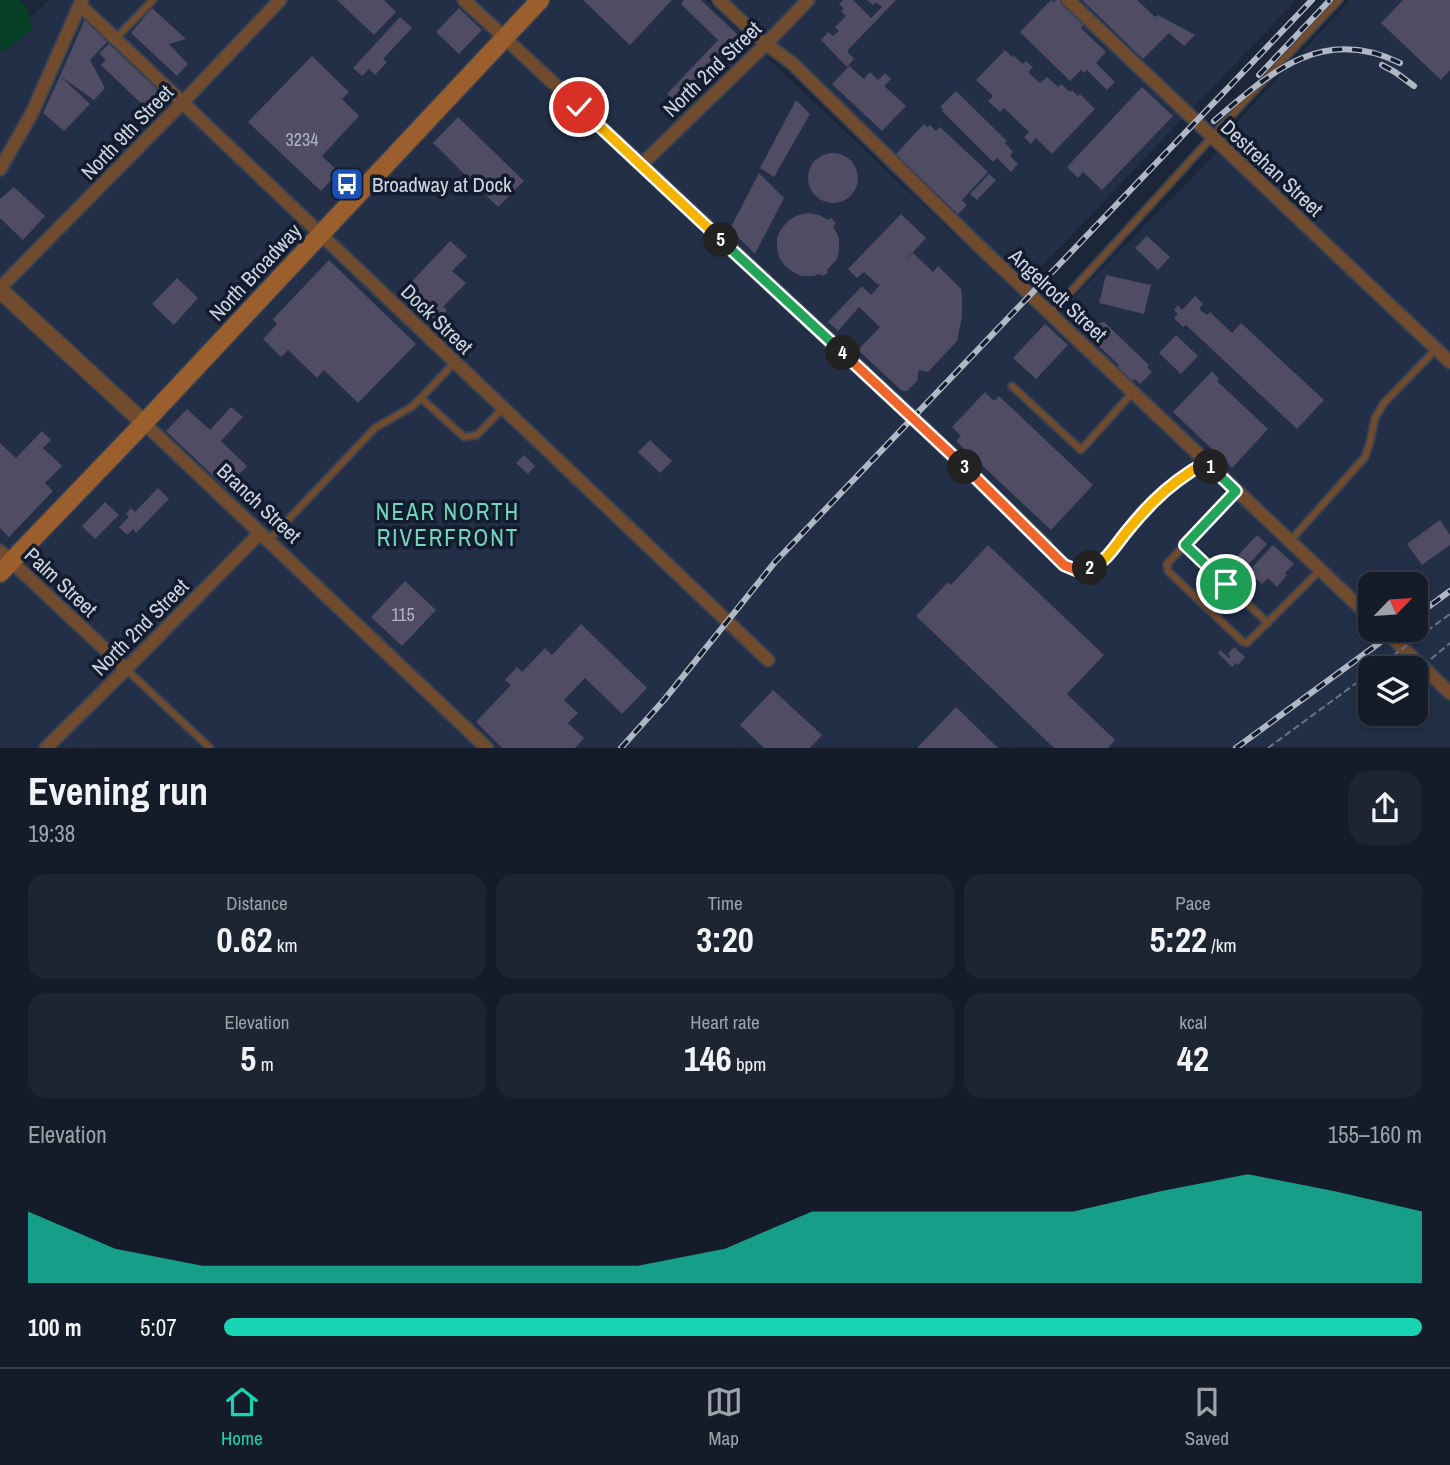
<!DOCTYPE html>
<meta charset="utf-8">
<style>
body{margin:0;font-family:"Archivo Narrow",sans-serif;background:#1d2532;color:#f1f3f6;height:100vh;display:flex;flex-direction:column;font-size:26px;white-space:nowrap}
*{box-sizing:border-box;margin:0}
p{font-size:23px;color:#9da1a8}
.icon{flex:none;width:38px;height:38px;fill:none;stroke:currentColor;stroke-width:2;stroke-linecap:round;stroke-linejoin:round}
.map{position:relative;height:748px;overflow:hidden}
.panel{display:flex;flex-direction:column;background:#141c2a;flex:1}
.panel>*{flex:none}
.needle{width:46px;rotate:65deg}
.fabs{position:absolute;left:1358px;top:572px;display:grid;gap:14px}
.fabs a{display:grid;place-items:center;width:70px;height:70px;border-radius:14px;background:#141c2a;box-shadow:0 4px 10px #0003,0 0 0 2px #333a47;font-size:35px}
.pin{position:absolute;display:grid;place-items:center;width:60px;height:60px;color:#fff;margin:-30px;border:4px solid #fff;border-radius:50%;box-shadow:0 2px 7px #0007}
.km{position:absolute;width:35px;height:35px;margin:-18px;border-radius:50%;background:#222;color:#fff;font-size:19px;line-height:35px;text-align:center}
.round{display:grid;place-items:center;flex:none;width:74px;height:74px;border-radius:21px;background:#1d2532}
.overview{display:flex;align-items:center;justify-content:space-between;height:119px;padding:0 28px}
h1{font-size:38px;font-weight:800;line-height:52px}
.metrics{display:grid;grid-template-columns:repeat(3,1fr);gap:10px;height:119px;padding:7px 28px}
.metrics div{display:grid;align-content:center;border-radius:18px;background:#1d2532;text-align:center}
.metrics b{font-size:35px;font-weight:800}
.metrics small{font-size:19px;font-weight:400}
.metrics p{font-size:19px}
.chart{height:196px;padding:14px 28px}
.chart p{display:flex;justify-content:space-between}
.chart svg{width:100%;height:126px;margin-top:7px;fill:#17d5b2;opacity:.7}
ul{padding:0 28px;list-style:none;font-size:23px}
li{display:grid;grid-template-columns:112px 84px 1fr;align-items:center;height:52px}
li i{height:18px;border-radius:9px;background:#17d5b2}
.menu{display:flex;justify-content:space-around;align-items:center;height:98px;border-top:2px solid #333a47;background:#141c2a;font-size:19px;color:#9da1a8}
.menu a{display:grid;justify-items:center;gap:4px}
.menu .on{color:#17d5b2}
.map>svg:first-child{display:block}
.built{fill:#222f47;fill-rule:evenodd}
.green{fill:#073e26}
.building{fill:#4f4c63}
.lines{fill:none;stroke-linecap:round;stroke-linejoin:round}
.service-casing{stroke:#384253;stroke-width:10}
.minor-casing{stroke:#384253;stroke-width:16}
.tertiary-casing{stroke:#384253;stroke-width:19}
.secondary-casing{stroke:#384253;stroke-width:21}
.path{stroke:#6c7585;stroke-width:2;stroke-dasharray:7 3.5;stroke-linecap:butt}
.service{stroke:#714b2d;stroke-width:6}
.minor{stroke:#714b2d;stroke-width:12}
.tertiary{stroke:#714b2d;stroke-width:16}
.secondary{stroke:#9a5f2c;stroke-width:18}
.rail-casing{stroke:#b0b8c5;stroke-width:6}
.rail{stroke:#121c2e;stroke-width:3.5;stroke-dasharray:10;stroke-linecap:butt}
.path-bridge{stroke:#6c7585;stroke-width:2;stroke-dasharray:7 3.5;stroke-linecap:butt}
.split-1-casing{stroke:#fff;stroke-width:14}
.split-2-casing{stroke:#fff;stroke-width:14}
.split-3-casing{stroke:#fff;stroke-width:14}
.split-4-casing{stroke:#fff;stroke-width:14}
.split-5-casing{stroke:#fff;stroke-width:14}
.split-6-casing{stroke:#fff;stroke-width:14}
.split-1{stroke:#22a559;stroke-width:9}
.split-2{stroke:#f5b400;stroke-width:9}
.split-3{stroke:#f0652b;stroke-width:9}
.split-4{stroke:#f0652b;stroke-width:9}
.split-5{stroke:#22a559;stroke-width:9}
.split-6{stroke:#f5b400;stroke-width:9}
.labels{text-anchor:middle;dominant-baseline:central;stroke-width:7;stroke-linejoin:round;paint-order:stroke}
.number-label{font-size:18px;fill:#aeb3c2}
.street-label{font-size:21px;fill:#ced5e1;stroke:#121c2e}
.poi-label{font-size:21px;fill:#ced5e1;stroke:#121c2e;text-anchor:start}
.neighbourhood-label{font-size:23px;letter-spacing:2px;fill:#73d5bc;stroke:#121c2e}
</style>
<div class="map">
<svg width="1450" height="748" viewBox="0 0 1450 748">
<rect width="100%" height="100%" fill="#1b2638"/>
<!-- built -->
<path class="built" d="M 49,0 L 706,0 L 1048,323 L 1217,153 L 1225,135 L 1350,0 L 1450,0 L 1450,747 L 0,748 L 0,47 ZM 1370,584 L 1416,584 L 1416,630 L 1370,630 ZM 1370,668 L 1416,668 L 1416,714 L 1370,714 Z
M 725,0 L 1296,0 L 1026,283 Z"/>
<!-- green -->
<path class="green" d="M 1,0 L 20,0 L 29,12 L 32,29 L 6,51 L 0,49 L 0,2 Z"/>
<!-- building -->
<path class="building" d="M 337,0 L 384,0 L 396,12 L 374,35 Z
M 583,0 L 672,0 L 630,45 Z
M 684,0 L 701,0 L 741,38 L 678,105 L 667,94 L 718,40 L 681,4 Z
M 843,0 L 853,0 L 871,18 L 882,7 L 876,2 L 873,5 L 867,0 L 896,0 L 847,51 L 854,59 L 847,67 L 821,40 L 828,32 L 833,36 L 839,31 L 835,27 L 846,16 L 841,11 L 844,9 L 839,4 Z
M 1051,0 L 1054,2 L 1056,0 L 1061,0 L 1085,24 L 1081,28 L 1106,52 L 1096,63 L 1115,82 L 1107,90 L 1087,70 L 1084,73 L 1081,70 L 1070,81 L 1020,32 Z
M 1082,0 L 1137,0 L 1155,17 L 1158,15 L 1195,35 L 1184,46 L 1169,33 L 1143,59 Z
M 1403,0 L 1450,0 L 1450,70 L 1441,80 L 1381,23 Z
M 152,8 L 186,39 L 169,44 L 188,64 L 177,76 L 131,33 Z
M 459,8 L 482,30 L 459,54 L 436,32 Z
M 400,17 L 412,28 L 383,59 L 387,62 L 375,75 L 369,69 L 362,76 L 353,68 Z
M 85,19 L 107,42 L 90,60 L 105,88 L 94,100 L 60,76 Z
M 109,44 L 162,94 L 148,110 L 101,65 L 106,60 L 99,53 Z
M 1005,50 L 1012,57 L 1013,55 L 1023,64 L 1026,61 L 1033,67 L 1028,72 L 1040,83 L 1047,77 L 1058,87 L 1061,84 L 1070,92 L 1072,90 L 1078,96 L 1080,94 L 1095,109 L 1052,154 L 1036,138 L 1031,144 L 1024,137 L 1029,132 L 1004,108 L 1000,112 L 988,101 L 993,96 L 976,80 Z
M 312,56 L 349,92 L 342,99 L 359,116 L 322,156 L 339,172 L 321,191 L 248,122 Z
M 849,66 L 864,79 L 870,72 L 878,80 L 885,73 L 891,79 L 884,86 L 906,106 L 882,131 L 832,84 Z
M 60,76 L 90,104 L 64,131 L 43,113 Z
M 1142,87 L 1173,116 L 1102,190 L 1083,172 L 1078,178 L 1067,167 Z
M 956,91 L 1007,141 L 1005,143 L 1013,152 L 1010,156 L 1018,164 L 1011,172 L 997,158 L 993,162 L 942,111 L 943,109 L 940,107 Z
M 796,100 L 810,114 L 774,177 L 760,168 Z
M 458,117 L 524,181 L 498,207 L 433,143 Z
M 924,124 L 927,127 L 930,125 L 936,131 L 940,127 L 988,172 L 962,200 L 967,205 L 958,214 L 895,155 Z
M 1247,137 L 1261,151 L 1254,159 L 1240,145 Z
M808 178a25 25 0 1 1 50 0a25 25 0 1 1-50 0Z
M 759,173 L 784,198 L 755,254 L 730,229 Z
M 989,174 L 996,180 L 977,200 L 970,194 Z
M 14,187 L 45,216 L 23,240 L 0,218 L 0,199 Z
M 809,213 L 819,215 L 828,220 L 831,218 L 836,223 L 833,226 L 839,238 L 839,249 L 837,259 L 827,270 L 828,273 L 822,276 L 820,274 L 813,276 L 802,276 L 793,272 L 785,266 L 779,257 L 777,248 L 777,237 L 782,228 L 789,220 L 798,215 Z
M 901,214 L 926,238 L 903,263 L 913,253 L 933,272 L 938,266 L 961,289 L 962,297 L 962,317 L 957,341 L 928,372 L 919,370 L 917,381 L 907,391 L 902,391 L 858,350 L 880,327 L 859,307 L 838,331 L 828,322 L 862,286 L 871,295 L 880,285 L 877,284 L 864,272 L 857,278 L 848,269 Z
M 1147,236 L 1170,257 L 1158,270 L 1135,248 Z
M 450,241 L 467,256 L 452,271 L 466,283 L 443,307 L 447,310 L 434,324 L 401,293 Z
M 329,260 L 416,344 L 358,403 L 324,370 L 317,378 L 288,350 L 281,357 L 263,339 L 277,324 L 273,319 Z
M 1106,275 L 1151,285 L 1144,314 L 1099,303 Z
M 177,278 L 198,298 L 174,325 L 152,304 Z
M 1195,296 L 1203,304 L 1199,309 L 1207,315 L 1210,312 L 1232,333 L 1241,323 L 1324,400 L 1297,429 L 1186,325 L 1183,327 L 1174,318 L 1178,314 L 1174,310 L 1178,305 L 1182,310 Z
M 1104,322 L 1149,365 L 1147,367 L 1152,372 L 1140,384 L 1135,379 L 1131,382 L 1116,368 L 1119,365 L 1087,335 L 1099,323 Z
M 1045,324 L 1068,345 L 1036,379 L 1013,358 Z
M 1176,335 L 1198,356 L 1181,374 L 1159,353 Z
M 1212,371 L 1219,379 L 1217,381 L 1268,429 L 1232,468 L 1173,412 Z
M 985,392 L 994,401 L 999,396 L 1093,485 L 1051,530 L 956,441 L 961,436 L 952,427 Z
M 231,407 L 243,417 L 221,441 L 247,466 L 226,488 L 166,431 L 187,409 L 210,430 Z
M 42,431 L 51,440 L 43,448 L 62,466 L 45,483 L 53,491 L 9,537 L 0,528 L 0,443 L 16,458 Z
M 650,440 L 672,461 L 660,473 L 638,452 Z
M 524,455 L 535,466 L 528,474 L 516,463 Z
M 158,488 L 169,499 L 136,533 L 133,529 L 127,535 L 119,527 L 129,517 L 126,514 L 131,508 L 135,512 Z
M 105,502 L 119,515 L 95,539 L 82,526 Z
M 1440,520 L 1450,535 L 1450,545 L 1422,565 L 1407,544 Z
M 1257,535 L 1267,544 L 1241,573 L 1231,563 Z
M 988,545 L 1104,655 L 1067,694 L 1115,740 L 1108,748 L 1054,748 L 916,616 L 948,582 L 951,585 Z
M 1273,545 L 1294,564 L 1285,573 L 1287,575 L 1277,587 L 1268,578 L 1262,584 L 1248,572 Z
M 405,581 L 436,610 L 402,646 L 371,617 Z
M 581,624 L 647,688 L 622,714 L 585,678 L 564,700 L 578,713 L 568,723 L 584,738 L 575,748 L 502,748 L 476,722 L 511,685 L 505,680 L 517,667 L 522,672 L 545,648 L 552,655 Z
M 1234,647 L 1245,657 L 1238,665 L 1236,663 L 1232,667 L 1218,653 L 1220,650 L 1229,658 L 1230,657 L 1228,654 Z
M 773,690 L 822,735 L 810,748 L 764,748 L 740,725 Z
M 956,707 L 998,748 L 917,748 Z"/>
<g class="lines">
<defs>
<path id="service" d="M 115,39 L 153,0
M 1050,314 C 1147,210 1241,103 1339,0
M 1012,386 L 1081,450 L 1133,392
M 421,398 L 464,437 L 477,435 L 503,408
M 1236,490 L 1167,564 L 1168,571 L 1243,642 L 1247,643 L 1320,570
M 268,541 L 375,428 L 413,406 L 455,362
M 1290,541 L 1365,457 L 1370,442 L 1375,418 L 1384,403 L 1436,349
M 1045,545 C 1055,557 1068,573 1085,570 C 1105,566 1116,544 1128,530 C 1136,520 1145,510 1154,501 C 1169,485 1187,473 1206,462
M 1185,545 L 1268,623
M 126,669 L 210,748"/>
<path id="minor" d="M 464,0 L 923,427 L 1045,545
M 719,0 L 766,44 L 792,63 L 981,248 L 1370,617
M 1068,0 L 1450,362
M 80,5 L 768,660
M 641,165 L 766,44 L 808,0
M 0,169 L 32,113 L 82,0
M 0,288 L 183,102 L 280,0
M 144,423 L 487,748
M 0,551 L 126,669
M 1384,630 L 1450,693
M 46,748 L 126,669 L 260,533"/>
<path id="tertiary" d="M 0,290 L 144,423"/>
<path id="secondary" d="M 0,573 L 144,423 L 540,0"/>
</defs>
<!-- service casing -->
<use href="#service" class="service-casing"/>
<!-- minor casing -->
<use href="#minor" class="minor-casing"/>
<!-- tertiary casing -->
<use href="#tertiary" class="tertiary-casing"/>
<!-- secondary casing -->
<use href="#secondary" class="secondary-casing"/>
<!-- path -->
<path class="path" d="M 1431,659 L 1450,643
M 1268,748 L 1370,673"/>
<!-- service -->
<use href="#service" class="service"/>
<!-- minor -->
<use href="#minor" class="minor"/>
<!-- tertiary -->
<use href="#tertiary" class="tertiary"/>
<!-- secondary -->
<use href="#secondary" class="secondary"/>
<defs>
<path id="rail" d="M 1382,65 L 1395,72 L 1414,86
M 1259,75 L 1330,0
M 1214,121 C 1271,72 1322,25 1400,63
M 1416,616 L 1450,591
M 621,748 L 664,700 L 775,562 L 1312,0
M 1236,748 L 1397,630"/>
</defs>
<!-- rail casing -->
<use href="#rail" class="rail-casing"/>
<!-- rail -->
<use href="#rail" class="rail"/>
<!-- path-bridge -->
<path class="path-bridge" d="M 1376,668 L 1450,614"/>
</g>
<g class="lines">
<defs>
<path id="split-1" d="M 1211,467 L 1236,491 L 1185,545 L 1226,584"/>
<path id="split-2" d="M 1090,568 C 1108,561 1116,544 1128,530 C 1136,520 1145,510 1154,501 C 1169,486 1187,473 1206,462 L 1211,467"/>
<path id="split-3" d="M 965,467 L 1064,565 L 1076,570 L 1090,568"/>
<path id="split-4" d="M 843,353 L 965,467"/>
<path id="split-5" d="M 721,240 L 843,353"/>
<path id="split-6" d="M 579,107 L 721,240"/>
</defs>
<!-- split-1 casing -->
<use href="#split-1" class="split-1-casing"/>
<!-- split-2 casing -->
<use href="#split-2" class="split-2-casing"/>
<!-- split-3 casing -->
<use href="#split-3" class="split-3-casing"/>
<!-- split-4 casing -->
<use href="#split-4" class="split-4-casing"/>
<!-- split-5 casing -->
<use href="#split-5" class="split-5-casing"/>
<!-- split-6 casing -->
<use href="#split-6" class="split-6-casing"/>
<!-- split-1 -->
<use href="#split-1" class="split-1"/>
<!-- split-2 -->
<use href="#split-2" class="split-2"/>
<!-- split-3 -->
<use href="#split-3" class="split-3"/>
<!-- split-4 -->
<use href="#split-4" class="split-4"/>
<!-- split-5 -->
<use href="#split-5" class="split-5"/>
<!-- split-6 -->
<use href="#split-6" class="split-6"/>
</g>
<!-- icons -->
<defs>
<symbol id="bus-square" viewBox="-11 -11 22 22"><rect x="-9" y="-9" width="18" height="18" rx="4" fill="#1a4fb4" stroke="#121c2e"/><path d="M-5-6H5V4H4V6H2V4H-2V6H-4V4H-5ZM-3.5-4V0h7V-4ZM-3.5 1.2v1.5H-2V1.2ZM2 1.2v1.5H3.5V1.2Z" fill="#fff"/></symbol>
</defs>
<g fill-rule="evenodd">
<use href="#bus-square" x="328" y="165" width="38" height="38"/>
</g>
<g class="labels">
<!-- number labels -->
<g class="number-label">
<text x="302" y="139">3234</text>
<text x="403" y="614">115</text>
</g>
<!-- street labels -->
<g class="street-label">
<text transform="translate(712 69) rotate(-44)">North 2nd Street</text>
<text transform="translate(127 132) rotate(-46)">North 9th Street</text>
<text transform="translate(1272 168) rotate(43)">Destrehan Street</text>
<text transform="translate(255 272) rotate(-47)">North Broadway</text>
<text transform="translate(1058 295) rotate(43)">Angelrodt Street</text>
<text transform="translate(437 319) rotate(44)">Dock Street</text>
<text transform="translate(259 503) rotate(43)">Branch Street</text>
<text transform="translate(61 582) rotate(43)">Palm Street</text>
<text transform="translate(140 627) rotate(-45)">North 2nd Street</text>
</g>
<!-- poi labels -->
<g class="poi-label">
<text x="372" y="184">Broadway at Dock</text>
</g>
<!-- neighbourhood labels -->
<g class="neighbourhood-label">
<text x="448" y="511">NEAR NORTH<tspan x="448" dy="26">RIVERFRONT</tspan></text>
</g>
</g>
</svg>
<div class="fabs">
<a><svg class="needle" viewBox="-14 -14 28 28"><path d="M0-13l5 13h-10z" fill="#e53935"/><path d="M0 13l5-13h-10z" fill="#9da1a8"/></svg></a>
<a><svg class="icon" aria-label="layers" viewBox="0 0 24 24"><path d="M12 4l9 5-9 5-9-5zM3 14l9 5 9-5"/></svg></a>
</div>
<div class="pin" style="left:1226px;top:584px;background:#1e9e55"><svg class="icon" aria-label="arrive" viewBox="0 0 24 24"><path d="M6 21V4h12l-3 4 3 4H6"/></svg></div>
<div class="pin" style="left:579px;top:107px;background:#d93025"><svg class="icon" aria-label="check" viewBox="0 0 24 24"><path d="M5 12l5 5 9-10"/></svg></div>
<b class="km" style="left:1211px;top:467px">1</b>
<b class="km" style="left:1090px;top:568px">2</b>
<b class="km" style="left:965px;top:467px">3</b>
<b class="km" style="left:843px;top:353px">4</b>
<b class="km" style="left:721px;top:240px">5</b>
</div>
<section class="panel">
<div class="overview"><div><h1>Evening run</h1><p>19:38</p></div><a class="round"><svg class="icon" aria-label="share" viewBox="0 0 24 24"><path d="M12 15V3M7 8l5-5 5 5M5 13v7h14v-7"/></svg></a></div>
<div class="metrics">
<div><p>Distance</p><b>0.62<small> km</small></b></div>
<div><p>Time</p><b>3:20</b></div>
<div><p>Pace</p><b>5:22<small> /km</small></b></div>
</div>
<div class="metrics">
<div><p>Elevation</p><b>5<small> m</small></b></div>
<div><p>Heart rate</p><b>146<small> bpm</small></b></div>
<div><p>kcal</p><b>42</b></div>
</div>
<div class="chart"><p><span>Elevation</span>155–160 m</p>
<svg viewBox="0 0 160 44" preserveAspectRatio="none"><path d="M0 44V19L10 32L20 38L30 38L40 38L50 38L60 38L70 38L80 32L90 19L100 19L110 19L120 19L130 12L140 6L150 12L160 19V44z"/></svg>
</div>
<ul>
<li><b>100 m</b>5:07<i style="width:100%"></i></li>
</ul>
</section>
<nav class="menu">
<a class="on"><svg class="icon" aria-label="home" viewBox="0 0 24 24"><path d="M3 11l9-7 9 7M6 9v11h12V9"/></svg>Home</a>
<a><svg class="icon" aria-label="map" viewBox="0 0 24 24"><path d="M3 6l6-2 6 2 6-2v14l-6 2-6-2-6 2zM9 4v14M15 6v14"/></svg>Map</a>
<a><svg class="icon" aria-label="saved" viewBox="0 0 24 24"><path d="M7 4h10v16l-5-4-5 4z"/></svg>Saved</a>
</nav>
